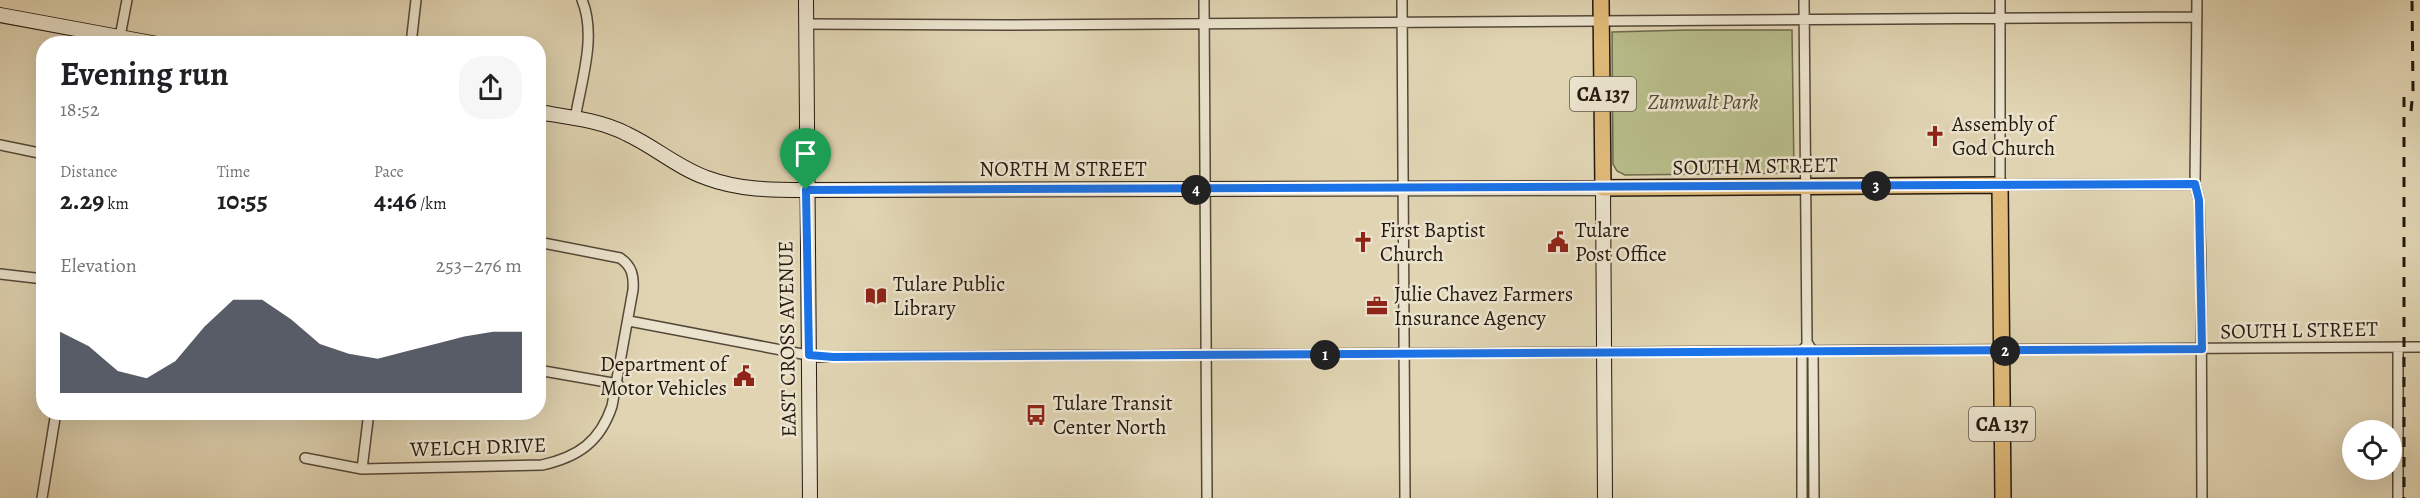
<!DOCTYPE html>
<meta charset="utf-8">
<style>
body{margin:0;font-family:Alegreya,serif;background:#f6f6f6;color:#202124;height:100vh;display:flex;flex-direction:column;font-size:22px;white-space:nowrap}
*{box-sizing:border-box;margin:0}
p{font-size:20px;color:#757577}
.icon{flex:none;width:33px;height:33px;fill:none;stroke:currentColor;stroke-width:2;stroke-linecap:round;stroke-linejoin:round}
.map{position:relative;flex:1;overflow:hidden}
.details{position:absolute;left:36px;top:36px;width:510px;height:384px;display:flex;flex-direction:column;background:#fff;border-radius:24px;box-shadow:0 6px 24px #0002}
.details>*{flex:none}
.fabs{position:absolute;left:2342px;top:420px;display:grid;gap:12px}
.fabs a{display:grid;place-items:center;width:60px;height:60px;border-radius:50%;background:#fff;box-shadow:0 6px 24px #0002;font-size:30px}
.pin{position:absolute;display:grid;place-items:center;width:51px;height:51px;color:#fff;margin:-62px -26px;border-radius:50% 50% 50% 0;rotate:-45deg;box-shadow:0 0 6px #0007}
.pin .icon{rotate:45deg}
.km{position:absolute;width:30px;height:30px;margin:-15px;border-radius:50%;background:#222;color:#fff;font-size:16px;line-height:30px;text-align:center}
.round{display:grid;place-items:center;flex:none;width:63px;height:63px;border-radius:24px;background:#f6f6f6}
.headline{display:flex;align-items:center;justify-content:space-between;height:102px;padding:0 24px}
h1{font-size:33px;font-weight:700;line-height:45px}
.metrics{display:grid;grid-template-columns:repeat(3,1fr);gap:9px;height:102px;padding:6px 24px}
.metrics div{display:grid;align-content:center}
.metrics b{font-size:26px;font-weight:700}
.metrics small{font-size:16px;font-weight:400}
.metrics p{font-size:16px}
.chart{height:168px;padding:12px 24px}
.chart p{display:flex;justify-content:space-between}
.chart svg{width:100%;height:108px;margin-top:6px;fill:#111827;opacity:.7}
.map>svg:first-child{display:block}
.green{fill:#b7bc89;stroke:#6e6a4c;stroke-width:1.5}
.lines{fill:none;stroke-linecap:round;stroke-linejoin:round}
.street-casing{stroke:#544838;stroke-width:12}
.secondary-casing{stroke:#25190f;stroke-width:16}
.primary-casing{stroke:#25190f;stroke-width:18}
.street{stroke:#ebe3cd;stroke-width:9}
.secondary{stroke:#ebe3cd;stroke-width:14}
.primary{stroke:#e0ba79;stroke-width:15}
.rail{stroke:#25190f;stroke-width:3;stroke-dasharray:10 10;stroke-linecap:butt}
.route-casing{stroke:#fff;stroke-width:12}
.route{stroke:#1a73e8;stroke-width:8}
.labels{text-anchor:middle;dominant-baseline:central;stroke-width:5;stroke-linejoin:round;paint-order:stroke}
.shield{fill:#ebe3cd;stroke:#605648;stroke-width:1.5}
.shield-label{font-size:20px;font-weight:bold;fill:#25190f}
.park-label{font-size:21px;font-style:italic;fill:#514a34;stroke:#ebe3cd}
.poi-label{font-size:21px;fill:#25190f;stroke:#ebe3cd;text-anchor:start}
.street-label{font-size:21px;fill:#25190f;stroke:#ebe3cd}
</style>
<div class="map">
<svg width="2420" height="498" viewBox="0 0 2420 498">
<rect width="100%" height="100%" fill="#e0d4b2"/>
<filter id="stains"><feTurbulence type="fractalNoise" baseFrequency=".00333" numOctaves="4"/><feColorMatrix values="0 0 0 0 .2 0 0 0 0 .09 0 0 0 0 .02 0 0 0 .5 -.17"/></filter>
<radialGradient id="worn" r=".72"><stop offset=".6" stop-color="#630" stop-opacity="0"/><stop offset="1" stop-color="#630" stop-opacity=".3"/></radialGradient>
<!-- green -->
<path class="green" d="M 1687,30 L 1792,30 L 1794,173 L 1625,175 L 1617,171 L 1613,164 L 1612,32 Z"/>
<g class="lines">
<defs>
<path id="street" d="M 1204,0 L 1207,498
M 1402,0 L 1405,498
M 1804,0 L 1807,342 L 1813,352 L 1814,498
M 2000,0 L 2000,185 L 2195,184
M 2197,0 L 2195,184 L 2199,200 L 2201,266 L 2202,498
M 806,24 L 1005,25 L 2197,17
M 119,42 L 127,0
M 411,44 L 416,0
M 575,119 C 581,82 597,36 582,0
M 0,145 L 44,154
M 0,274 L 44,279
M 629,321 L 818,357 L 833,357 L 2420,347
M 2398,347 L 2398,498
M 538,370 L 618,384
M 305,458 L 362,469 L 542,465 C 578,457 600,442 612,406 L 633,290 C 634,276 632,266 620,258 L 538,242
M 362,469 L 369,412
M 42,498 L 56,412
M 1802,498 L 1802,352 L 1805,347"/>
<path id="secondary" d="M 806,0 L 810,498
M 0,15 L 157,44
M 538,112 C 568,117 600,120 627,134 C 655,147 678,168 707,178 C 739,190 772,190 806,190 L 1603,188 L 1605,498"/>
<path id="primary" d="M 1601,0 L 1603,188 L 2000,185 L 2003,498"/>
</defs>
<!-- street casing -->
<use href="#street" class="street-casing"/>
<!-- secondary casing -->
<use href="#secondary" class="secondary-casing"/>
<!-- primary casing -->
<use href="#primary" class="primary-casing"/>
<!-- street -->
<use href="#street" class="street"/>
<!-- secondary -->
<use href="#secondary" class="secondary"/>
<!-- primary -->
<use href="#primary" class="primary"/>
<!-- rail -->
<path class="rail" d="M 2404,97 L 2404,498
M 2411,111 L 2413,91 L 2412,0"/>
</g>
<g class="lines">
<defs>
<path id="route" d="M 2195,184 L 2199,200 L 2202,349 L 833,357 L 809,355 L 806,190 Z"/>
</defs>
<!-- route casing -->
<use href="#route" class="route-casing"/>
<!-- route -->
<use href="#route" class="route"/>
</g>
<!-- icons -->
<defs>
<symbol id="church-bare" viewBox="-9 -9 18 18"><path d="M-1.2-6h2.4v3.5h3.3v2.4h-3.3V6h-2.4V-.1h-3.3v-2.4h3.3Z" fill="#8f2418" stroke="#ebe3cd" stroke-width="2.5" paint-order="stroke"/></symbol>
<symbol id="civic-bare" viewBox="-9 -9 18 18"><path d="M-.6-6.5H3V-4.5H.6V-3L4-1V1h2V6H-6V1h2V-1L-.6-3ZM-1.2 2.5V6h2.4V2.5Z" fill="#8f2418" stroke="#ebe3cd" stroke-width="2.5" paint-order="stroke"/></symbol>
<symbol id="library-bare" viewBox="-9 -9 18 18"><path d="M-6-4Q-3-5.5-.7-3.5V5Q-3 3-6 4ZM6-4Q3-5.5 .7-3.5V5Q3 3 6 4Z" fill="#8f2418" stroke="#ebe3cd" stroke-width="2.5" paint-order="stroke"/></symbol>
<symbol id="office-bare" viewBox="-9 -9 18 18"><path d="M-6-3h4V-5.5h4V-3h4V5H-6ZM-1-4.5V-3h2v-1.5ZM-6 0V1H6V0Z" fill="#8f2418" stroke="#ebe3cd" stroke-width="2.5" paint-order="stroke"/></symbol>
<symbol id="bus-bare" viewBox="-9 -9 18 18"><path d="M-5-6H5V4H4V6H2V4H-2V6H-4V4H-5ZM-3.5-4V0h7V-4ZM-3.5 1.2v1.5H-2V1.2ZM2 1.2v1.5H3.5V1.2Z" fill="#8f2418" stroke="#ebe3cd" stroke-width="2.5" paint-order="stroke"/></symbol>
</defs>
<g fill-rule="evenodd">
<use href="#church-bare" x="1920" y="121" width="30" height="30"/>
<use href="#church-bare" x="1348" y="227" width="30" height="30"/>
<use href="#civic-bare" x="1543" y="227" width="30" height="30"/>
<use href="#library-bare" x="861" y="281" width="30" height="30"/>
<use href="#office-bare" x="1362" y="291" width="30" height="30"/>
<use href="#civic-bare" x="729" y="361" width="30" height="30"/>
<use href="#bus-bare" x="1021" y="400" width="30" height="30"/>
</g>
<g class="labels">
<!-- shield labels -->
<g class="shield">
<rect x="1570" y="77" width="66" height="34" rx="4.5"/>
<rect x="1969" y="407" width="66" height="34" rx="4.5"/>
</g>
<g class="shield-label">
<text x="1603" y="94">CA 137</text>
<text x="2002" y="424">CA 137</text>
</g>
<!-- park labels -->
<g class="park-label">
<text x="1703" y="102">Zumwalt Park</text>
</g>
<!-- poi labels -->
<g class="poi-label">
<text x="1952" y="124">Assembly of<tspan x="1952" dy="24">God Church</tspan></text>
<text x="1380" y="230">First Baptist<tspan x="1380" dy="24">Church</tspan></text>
<text x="1575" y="230">Tulare<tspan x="1575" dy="24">Post Office</tspan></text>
<text x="893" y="284">Tulare Public<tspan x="893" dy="24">Library</tspan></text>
<text x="1394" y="294">Julie Chavez Farmers<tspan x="1394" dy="24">Insurance Agency</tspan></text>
<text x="727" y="364" text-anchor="end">Department of<tspan x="727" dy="24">Motor Vehicles</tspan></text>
<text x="1053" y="403">Tulare Transit<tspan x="1053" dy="24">Center North</tspan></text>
</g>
<!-- street labels -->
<g class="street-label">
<text transform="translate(1755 166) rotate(-1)">SOUTH M STREET</text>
<text x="1063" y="169">NORTH M STREET</text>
<text transform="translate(2299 330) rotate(-1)">SOUTH L STREET</text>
<text transform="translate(787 339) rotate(-91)">EAST CROSS AVENUE</text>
<text transform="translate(478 447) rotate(-2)">WELCH DRIVE</text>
</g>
</g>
<rect width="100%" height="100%" filter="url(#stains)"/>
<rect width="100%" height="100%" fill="url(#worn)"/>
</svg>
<div class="fabs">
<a><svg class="icon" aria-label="locate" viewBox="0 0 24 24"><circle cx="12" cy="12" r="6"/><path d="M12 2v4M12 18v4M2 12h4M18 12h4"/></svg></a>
</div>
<div class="pin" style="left:806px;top:190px;background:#1e9e55"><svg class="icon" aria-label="arrive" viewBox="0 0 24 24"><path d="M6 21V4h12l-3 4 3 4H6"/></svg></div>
<b class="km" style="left:1325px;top:355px">1</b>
<b class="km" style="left:2005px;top:351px">2</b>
<b class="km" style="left:1876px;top:186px">3</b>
<b class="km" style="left:1196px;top:190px">4</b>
<section class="details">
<div class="headline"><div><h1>Evening run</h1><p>18:52</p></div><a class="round"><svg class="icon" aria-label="share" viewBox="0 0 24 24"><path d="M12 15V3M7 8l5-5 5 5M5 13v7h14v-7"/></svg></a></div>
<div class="metrics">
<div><p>Distance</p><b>2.29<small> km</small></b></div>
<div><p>Time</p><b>10:55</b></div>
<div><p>Pace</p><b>4:46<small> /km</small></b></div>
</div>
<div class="chart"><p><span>Elevation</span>253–276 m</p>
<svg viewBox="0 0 160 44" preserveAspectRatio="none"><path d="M0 44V19L10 25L20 35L30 38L40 31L50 17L60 6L70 6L80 14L90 24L100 28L110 30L120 27L130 24L140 21L150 19L160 19V44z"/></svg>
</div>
</section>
</div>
